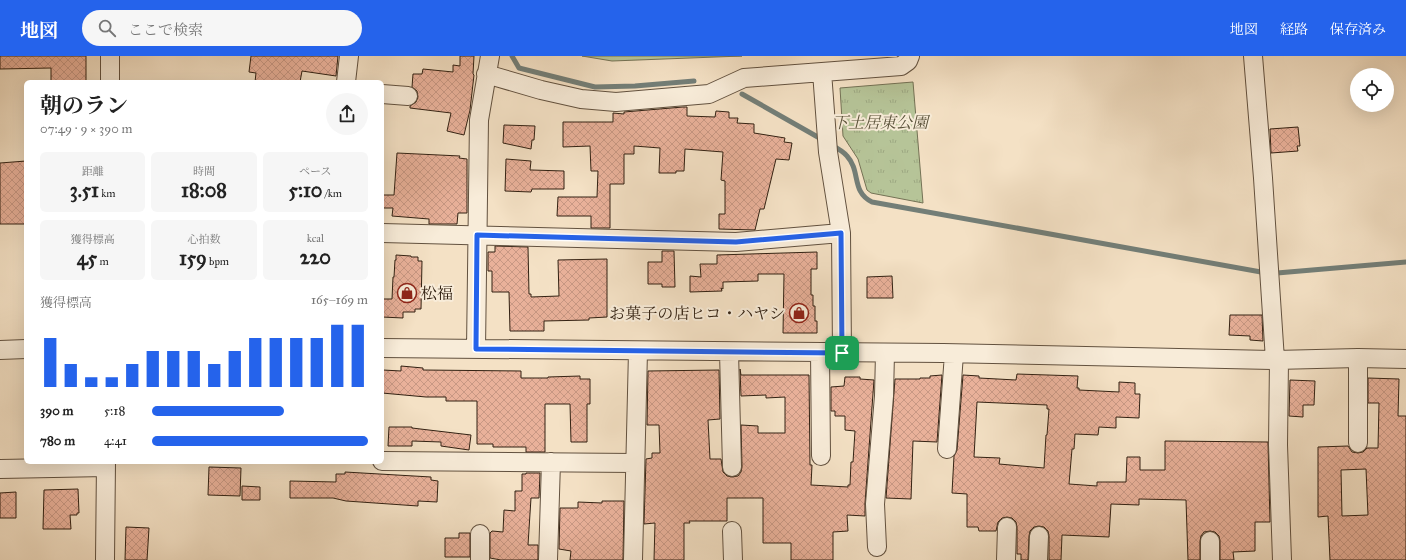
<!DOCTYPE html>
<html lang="ja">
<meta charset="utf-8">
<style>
body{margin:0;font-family:"IM FELL Great Primer","Noto Serif JP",serif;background:#f6f6f6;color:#222;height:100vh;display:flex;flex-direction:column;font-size:15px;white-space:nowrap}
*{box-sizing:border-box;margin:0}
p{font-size:13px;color:#767676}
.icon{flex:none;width:22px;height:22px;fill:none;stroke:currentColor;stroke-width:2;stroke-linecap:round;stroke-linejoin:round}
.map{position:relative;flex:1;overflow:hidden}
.sheet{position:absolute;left:24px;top:24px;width:360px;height:384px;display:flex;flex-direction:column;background:#fff;border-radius:6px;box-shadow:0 4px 16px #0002}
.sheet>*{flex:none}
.controls{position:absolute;left:1350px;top:12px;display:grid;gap:8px}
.controls a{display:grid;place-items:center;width:44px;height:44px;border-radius:50%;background:#fff;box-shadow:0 4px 16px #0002;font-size:20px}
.pin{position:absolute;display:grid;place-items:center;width:34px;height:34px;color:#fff;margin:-17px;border-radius:8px;box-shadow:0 2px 6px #0006}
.round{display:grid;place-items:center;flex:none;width:42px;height:42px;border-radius:21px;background:#f6f6f6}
.summary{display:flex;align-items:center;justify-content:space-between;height:68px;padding:0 16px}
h1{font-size:22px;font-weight:700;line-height:30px}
.stats{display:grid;grid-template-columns:repeat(3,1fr);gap:6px;height:68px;padding:4px 16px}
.stats div{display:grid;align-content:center;border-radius:6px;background:#f6f6f6;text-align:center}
.stats b{font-size:20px;font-weight:700}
.stats small{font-size:11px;font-weight:400}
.stats p{font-size:11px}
.chart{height:112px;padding:8px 16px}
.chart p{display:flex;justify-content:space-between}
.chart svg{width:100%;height:72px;margin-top:4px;stroke:#2563eb;stroke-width:6}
ul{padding:0 16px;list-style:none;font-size:13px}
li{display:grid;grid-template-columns:64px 48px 1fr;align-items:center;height:30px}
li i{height:10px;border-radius:5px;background:#2563eb}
header{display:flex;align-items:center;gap:24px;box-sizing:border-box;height:56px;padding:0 20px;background:#2563eb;color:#fff}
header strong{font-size:19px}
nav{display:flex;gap:22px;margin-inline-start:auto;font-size:14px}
.search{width:280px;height:36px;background:#f6f6f6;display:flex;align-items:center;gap:10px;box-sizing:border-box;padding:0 14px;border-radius:22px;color:#767676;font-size:15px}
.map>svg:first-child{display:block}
.grass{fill:url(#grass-tufts);stroke:#747255}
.garden{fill:#b6c498;stroke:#747255}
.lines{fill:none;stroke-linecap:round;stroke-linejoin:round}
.stream{stroke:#737e77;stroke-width:5}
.building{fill:url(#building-cross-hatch);stroke:#322112;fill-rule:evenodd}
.minor-casing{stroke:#62513f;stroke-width:20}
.minor{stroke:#f8ecd9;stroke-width:18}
.route-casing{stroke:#fff;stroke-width:8}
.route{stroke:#2563eb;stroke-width:5}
.labels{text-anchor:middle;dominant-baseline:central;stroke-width:4;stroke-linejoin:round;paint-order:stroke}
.park-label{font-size:16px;font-style:italic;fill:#5a523a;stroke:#f8ecd9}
.poi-label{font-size:16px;fill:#322112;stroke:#f8ecd9;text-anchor:start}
</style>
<header>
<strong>地図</strong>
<div class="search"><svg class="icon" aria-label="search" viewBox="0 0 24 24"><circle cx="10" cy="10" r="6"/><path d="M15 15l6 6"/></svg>ここで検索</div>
<nav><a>地図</a><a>経路</a><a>保存済み</a></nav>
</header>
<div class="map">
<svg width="1406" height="504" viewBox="0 0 1406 504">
<defs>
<pattern id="grass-tufts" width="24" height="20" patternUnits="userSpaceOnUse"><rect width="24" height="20" fill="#b6c498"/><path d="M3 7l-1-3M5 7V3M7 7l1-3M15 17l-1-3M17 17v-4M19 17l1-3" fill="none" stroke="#9da882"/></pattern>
<pattern id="building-cross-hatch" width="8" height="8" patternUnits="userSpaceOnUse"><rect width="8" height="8" fill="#e9b19a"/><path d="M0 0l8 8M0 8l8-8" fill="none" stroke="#c89884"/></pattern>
</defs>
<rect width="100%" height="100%" fill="#f4e1c5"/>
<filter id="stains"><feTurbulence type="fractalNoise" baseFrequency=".005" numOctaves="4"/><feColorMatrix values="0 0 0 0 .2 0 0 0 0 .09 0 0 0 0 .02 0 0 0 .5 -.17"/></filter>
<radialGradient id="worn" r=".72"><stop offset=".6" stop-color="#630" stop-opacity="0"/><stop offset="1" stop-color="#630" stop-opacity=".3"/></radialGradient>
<!-- grass -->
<path class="grass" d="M 913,26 L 923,147 L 871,137 L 867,134 L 858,103 L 843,80 L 840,32 Z"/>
<!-- garden -->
<path class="garden" d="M 582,0 L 742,0 L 612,5 Z"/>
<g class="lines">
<!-- stream -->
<path class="stream" d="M 512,0 L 519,12 L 595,31 L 635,30 L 694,25
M 742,38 L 823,84
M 831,89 C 837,92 843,95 847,100 C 861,115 851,136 872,146 L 1261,216 L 1277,217 L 1406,206"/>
</g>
<!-- building -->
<path class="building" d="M 0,0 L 86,0 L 86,26 L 51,26 L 51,12 L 0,13 Z
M 251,0 L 338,0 L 336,20 L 302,15 L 300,26 L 255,26 L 256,17 L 249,16 Z
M 460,0 L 474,0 L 473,18 L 474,19 L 470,54 L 464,79 L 447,75 L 451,57 L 410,52 L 410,50 L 416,46 L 418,41 L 417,35 L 412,31 L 413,18 L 422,18 L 423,13 L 453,16 L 453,9 L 460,10 Z
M 683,51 L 687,51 L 687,60 L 715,61 L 716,55 L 729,56 L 729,62 L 738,62 L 737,67 L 754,68 L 754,77 L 785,82 L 784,86 L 792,87 L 789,104 L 776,103 L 764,153 L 760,153 L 755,174 L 719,173 L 719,158 L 725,158 L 725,125 L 721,124 L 723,96 L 685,93 L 684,115 L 676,115 L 676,117 L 659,117 L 660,92 L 634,90 L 634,98 L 624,98 L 624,128 L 610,128 L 610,172 L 591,172 L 591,160 L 557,160 L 558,141 L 597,141 L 598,115 L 591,115 L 590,90 L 563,91 L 563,66 L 613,66 L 613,57 L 624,58 L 624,56 Z
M 504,69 L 535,70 L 534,84 L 532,84 L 531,93 L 503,87 Z
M 1298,71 L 1300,90 L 1297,90 L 1298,95 L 1271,97 L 1270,73 Z
M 397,97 L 460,100 L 459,102 L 467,103 L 467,157 L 458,157 L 457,168 L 429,168 L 429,163 L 392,160 L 393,152 L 382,152 L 382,139 L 394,139 Z
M 506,103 L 531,105 L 530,114 L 532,114 L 564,115 L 564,133 L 532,133 L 531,136 L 505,135 Z
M 26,105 L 26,168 L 0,168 L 0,107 Z
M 495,190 L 528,191 L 529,238 L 531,238 L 531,241 L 559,240 L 558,204 L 607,203 L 607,261 L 589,262 L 589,264 L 544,265 L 544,275 L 510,275 L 509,236 L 492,236 L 492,215 L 488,215 L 488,196 L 495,196 Z
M 662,195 L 674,195 L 675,231 L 662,231 L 662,228 L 648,228 L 648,206 L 662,206 Z
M 817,196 L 817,213 L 811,213 L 811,239 L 813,239 L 813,250 L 815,250 L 815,265 L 817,265 L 817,277 L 783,277 L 784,218 L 758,218 L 758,225 L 723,226 L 723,233 L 721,232 L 722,235 L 690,236 L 690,220 L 701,221 L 700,208 L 717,208 L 717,199 Z
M 396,199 L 411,200 L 411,201 L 418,201 L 418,205 L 422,205 L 421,253 L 415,253 L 415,256 L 403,256 L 403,262 L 382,261 L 382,243 L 392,243 L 393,221 L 394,221 L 395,204 L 396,204 Z
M 892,220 L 893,242 L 867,242 L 867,221 Z
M 1230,259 L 1262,259 L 1263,285 L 1250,284 L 1250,280 L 1229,279 Z
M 401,310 L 423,312 L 423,314 L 521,315 L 521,322 L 548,322 L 548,321 L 580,320 L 580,323 L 590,323 L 590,348 L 587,348 L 587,386 L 571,386 L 570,348 L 545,348 L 545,396 L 526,396 L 526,391 L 493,391 L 493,388 L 477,388 L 477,345 L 446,345 L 446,341 L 426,341 L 382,337 L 382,316 L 383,314 L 401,315 Z
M 740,313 L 741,319 L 809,319 L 810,409 L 812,409 L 811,429 L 848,431 L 848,429 L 850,429 L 851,406 L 853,406 L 855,375 L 845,374 L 845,360 L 835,360 L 835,355 L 831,355 L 831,331 L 844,330 L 845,321 L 860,321 L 860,323 L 874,324 L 865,447 L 865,460 L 847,459 L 848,475 L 833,476 L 833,504 L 791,504 L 791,487 L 763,487 L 763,442 L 727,442 L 727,465 L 689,465 L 690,467 L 684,467 L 684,504 L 654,504 L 655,467 L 644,468 L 646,403 L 652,402 L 652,397 L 660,397 L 659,369 L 647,369 L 648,315 L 719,314 L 720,363 L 708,364 L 710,403 L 721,403 L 723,416 L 727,420 L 732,421 L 738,420 L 741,416 L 742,411 L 741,369 L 758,370 L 758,377 L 785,377 L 785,341 L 766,342 L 766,339 L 741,340 Z
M 1017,318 L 1078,320 L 1077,332 L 1079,332 L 1079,334 L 1119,336 L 1119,326 L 1135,327 L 1135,338 L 1140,338 L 1139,362 L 1116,361 L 1116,372 L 1099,371 L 1098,379 L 1075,378 L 1074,393 L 1072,393 L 1069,428 L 1097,430 L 1097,426 L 1126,426 L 1127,401 L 1140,401 L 1140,414 L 1165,414 L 1165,385 L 1268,386 L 1270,466 L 1255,466 L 1255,495 L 1233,496 L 1234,504 L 1220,504 L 1220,485 L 1219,480 L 1215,476 L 1210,475 L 1204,476 L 1201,480 L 1200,485 L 1200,504 L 1188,504 L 1186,444 L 1139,443 L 1139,449 L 1111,448 L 1109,481 L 1062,479 L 1061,504 L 1049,504 L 1049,480 L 1048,475 L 1044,471 L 1039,470 L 1034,471 L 1030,475 L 1029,480 L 1028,504 L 1021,504 L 1021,498 L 1017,498 L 1017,471 L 1016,466 L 1012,462 L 1007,461 L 1002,462 L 998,466 L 996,475 L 979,475 L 978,471 L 967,471 L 967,438 L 952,437 L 954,400 L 957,394 L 963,319 L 979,320 L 979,322 L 1016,324 ZM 977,346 L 1047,349 L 1047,353 L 1049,353 L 1047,379 L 1046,379 L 1044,412 L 999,408 L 1000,402 L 974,401 Z
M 942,319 L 937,386 L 913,385 L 911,443 L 886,442 L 895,323 L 920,323 L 920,322 L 930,322 L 930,320 Z
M 1368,322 L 1399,323 L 1398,360 L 1406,360 L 1406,504 L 1330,504 L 1328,460 L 1318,461 L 1318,391 L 1348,390 L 1352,396 L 1358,397 L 1363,396 L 1367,392 L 1378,392 L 1379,347 L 1368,347 ZM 1366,413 L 1368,459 L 1342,460 L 1341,414 Z
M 1290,324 L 1315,325 L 1314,349 L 1303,349 L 1303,361 L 1289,360 Z
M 389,371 L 412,371 L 412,372 L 471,379 L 469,394 L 441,390 L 441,386 L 412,385 L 412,390 L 388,390 Z
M 209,411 L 241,412 L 240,440 L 208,439 Z
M 345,416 L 431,421 L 431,424 L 438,425 L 437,446 L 418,445 L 418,450 L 346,445 L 333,442 L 290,442 L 290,425 L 336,426 L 336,418 L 345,418 Z
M 526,417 L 540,417 L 539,442 L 531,442 L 528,489 L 538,489 L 538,504 L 501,504 L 490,502 L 490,477 L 492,475 L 503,476 L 504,454 L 515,455 L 515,435 L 522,435 L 522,418 L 526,418 Z
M 242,430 L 260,431 L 260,444 L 242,444 Z
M 78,433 L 79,457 L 77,457 L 77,459 L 70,459 L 71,473 L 43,473 L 44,434 Z
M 16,436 L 16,462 L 0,462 L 0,437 Z
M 602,445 L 624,445 L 623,504 L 570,504 L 571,495 L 559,493 L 560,452 L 578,452 L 578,446 L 602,447 Z
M 126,471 L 149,472 L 147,504 L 125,504 Z
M 459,477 L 470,477 L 470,501 L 445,501 L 445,482 L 459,482 Z"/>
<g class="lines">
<defs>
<path id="minor" d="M 1253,0 L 1263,122 L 1275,304
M 822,16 L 828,96 L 841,177 L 842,297
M 486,18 L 541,34 L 581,43 L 616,46 L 709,38 L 744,22 L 901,10 L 908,5 L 910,0
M 110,26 L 110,0
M 346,26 L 349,0
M 382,38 L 408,40
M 382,177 L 736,186 L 841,177
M 382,292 L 943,297 L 1275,304 L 1358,302 L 1406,303
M 476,293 L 479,64 L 490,0
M 0,294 L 26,293
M 729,296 L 732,411
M 820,296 L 821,400
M 1279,304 L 1278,389 L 1282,504
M 1358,387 L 1358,302
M 947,393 L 954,298
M 382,405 L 635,407
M 0,413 L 106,411
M 732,475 L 733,504
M 1210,485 L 1210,504
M 877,491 L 875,448 L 884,340 L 885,297
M 105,504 L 106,406
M 480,504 L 480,478
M 548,504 L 551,406
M 633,504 L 638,295
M 1006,504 L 1007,471
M 1038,504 L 1039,480"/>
</defs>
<!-- minor casing -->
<use href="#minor" class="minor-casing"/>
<!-- minor -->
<use href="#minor" class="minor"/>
</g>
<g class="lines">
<defs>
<path id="route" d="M 841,177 L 842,297 L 476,293 L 477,179 L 736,186 Z"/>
</defs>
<!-- route casing -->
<use href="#route" class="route-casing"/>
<!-- route -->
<use href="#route" class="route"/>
</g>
<!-- icons -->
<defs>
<symbol id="shop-ring" viewBox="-11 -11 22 22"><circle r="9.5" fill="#f8ecd9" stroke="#8f2418" stroke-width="1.5"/><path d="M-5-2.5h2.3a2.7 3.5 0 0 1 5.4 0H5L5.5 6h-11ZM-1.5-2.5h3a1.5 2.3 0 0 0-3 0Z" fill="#8f2418"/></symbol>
</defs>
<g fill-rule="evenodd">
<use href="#shop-ring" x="396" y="226" width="22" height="22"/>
<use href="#shop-ring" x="788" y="246" width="22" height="22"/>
</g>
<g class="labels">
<!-- park labels -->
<g class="park-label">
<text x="880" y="66">下土居東公園</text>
</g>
<!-- poi labels -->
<g class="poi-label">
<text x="421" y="237">松福</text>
<text x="785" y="257" text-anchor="end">お菓子の店ヒコ・ハヤシ</text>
</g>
</g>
<rect width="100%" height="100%" filter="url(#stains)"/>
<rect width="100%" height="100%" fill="url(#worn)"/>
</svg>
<div class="controls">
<a><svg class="icon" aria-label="locate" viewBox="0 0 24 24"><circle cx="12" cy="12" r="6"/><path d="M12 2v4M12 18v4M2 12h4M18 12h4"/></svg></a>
</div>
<div class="pin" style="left:842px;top:297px;background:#1e9e55"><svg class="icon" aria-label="arrive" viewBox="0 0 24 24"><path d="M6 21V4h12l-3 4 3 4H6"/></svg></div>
<section class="sheet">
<div class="summary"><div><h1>朝のラン</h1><p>07:49 · 9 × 390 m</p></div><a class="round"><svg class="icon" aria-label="share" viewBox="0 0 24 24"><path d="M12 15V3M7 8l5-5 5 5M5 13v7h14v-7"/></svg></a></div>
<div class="stats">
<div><p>距離</p><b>3.51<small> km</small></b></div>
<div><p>時間</p><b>18:08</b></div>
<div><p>ペース</p><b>5:10<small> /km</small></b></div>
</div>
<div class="stats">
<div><p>獲得標高</p><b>45<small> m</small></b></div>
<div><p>心拍数</p><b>159<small> bpm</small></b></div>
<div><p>kcal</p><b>220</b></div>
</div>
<div class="chart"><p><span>獲得標高</span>165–169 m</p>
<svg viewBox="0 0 160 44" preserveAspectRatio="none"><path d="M5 44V14M15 44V30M25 44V38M35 44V38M45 44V30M55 44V22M65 44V22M75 44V22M85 44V30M95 44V22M105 44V14M115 44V14M125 44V14M135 44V14M145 44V6M155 44V6"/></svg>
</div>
<ul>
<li><b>390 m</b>5:18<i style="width:61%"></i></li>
<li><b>780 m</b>4:41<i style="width:100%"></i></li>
</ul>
</section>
</div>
